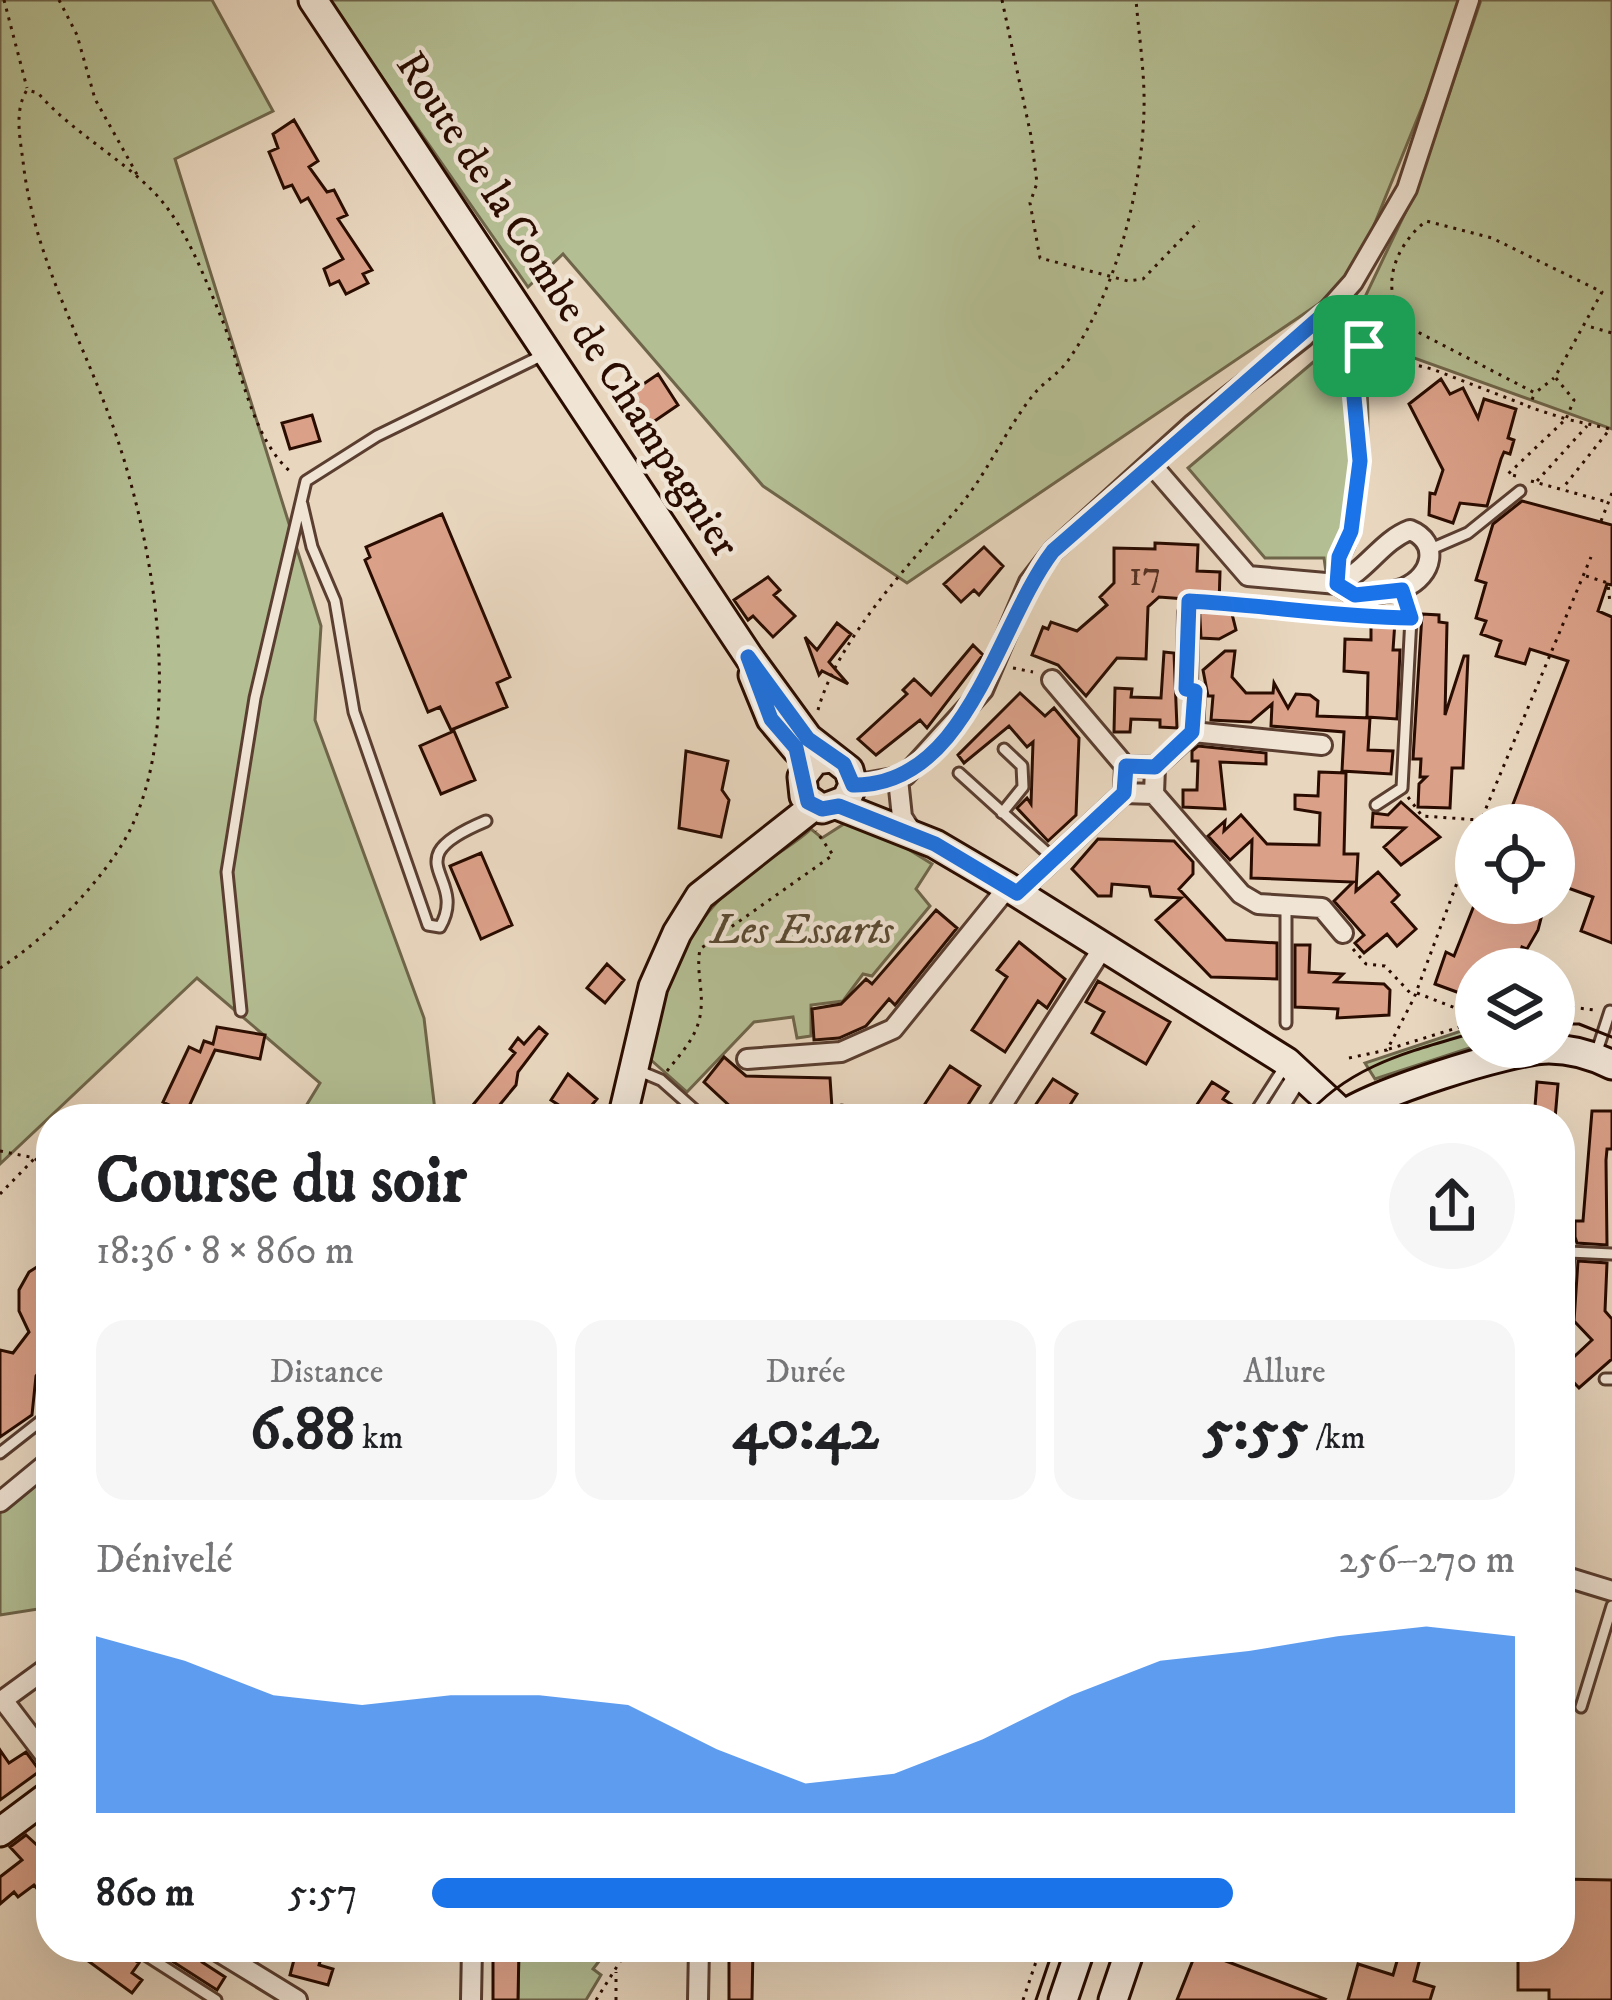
<!DOCTYPE html>
<html lang="fr">
<meta charset="utf-8">
<style>
body{margin:0;font-family:"IM FELL DW Pica",serif;background:#f6f6f6;color:#202124;height:100vh;display:flex;flex-direction:column;font-size:45px;white-space:nowrap}
*{box-sizing:border-box;margin:0}
p{font-size:39px;color:#757577}
.icon{flex:none;width:66px;height:66px;fill:none;stroke:currentColor;stroke-width:2;stroke-linecap:round;stroke-linejoin:round}
.map{position:relative;flex:1;overflow:hidden}
.drawer{position:absolute;left:36px;top:1104px;width:1539px;height:858px;display:flex;flex-direction:column;background:#fff;border-radius:48px;box-shadow:0 12px 48px #0002}
.drawer>*{flex:none}
.buttons{position:absolute;left:1455px;top:804px;display:grid;gap:24px}
.buttons a{display:grid;place-items:center;width:120px;height:120px;border-radius:50%;background:#fff;box-shadow:0 12px 48px #0002;font-size:60px}
.pin{position:absolute;display:grid;place-items:center;width:102px;height:102px;color:#fff;margin:-51px;border-radius:24px;box-shadow:0 6px 18px #0006}
.round{display:grid;place-items:center;flex:none;width:126px;height:126px;border-radius:63px;background:#f6f6f6}
.summary{display:flex;align-items:center;justify-content:space-between;height:204px;padding:0 60px}
h1{font-size:66px;font-weight:800;line-height:90px}
.stats{display:grid;grid-template-columns:repeat(3,1fr);gap:18px;height:204px;padding:12px 60px}
.stats div{display:grid;align-content:center;border-radius:30px;background:#f6f6f6;text-align:center}
.stats b{font-size:60px;font-weight:800}
.stats small{font-size:33px;font-weight:400}
.stats p{font-size:33px}
.chart{height:336px;padding:24px 60px}
.chart p{display:flex;justify-content:space-between}
.chart svg{width:100%;height:216px;margin-top:12px;fill:#1a73e8;opacity:.7}
ul{padding:0 60px;list-style:none;font-size:39px}
li{display:grid;grid-template-columns:192px 144px 1fr;align-items:center;height:90px}
li i{height:30px;border-radius:15px;background:#1a73e8}
.map>svg:first-child{display:block}
.green{fill:#b4be93;stroke:#6f654a;stroke-width:3}
.building{fill:#daa088;stroke:#2a0c00;stroke-width:3}
.lines{fill:none;stroke-linecap:round;stroke-linejoin:round}
.lane-casing{stroke:#5a3e30;stroke-width:15}
.street-casing{stroke:#5a3e30;stroke-width:24}
.secondary-casing{stroke:#2a0c00;stroke-width:33}
.path{stroke:#2a0c00;stroke-width:3;stroke-dasharray:3 6;stroke-linecap:butt}
.lane{stroke:#f0e4d5;stroke-width:9}
.street{stroke:#f0e4d5;stroke-width:18}
.secondary{stroke:#f0e4d5;stroke-width:27}
.tram{stroke:#2a0c00;stroke-width:3}
.route-casing{stroke:#fff;stroke-width:24}
.route{stroke:#1a73e8;stroke-width:15}
.labels{text-anchor:middle;dominant-baseline:central;stroke-width:9;stroke-linejoin:round;paint-order:stroke}
.number-label{font-size:36px;fill:#563122}
.street-label{font-size:42px;fill:#2a0c00;stroke:#f0e4d5}
.park-label{font-size:42px;font-style:italic;fill:#5a4a33;stroke:#f0e4d5}
</style>
<div class="map">
<svg width="1612" height="2000" viewBox="0 0 1612 2000">
<rect width="100%" height="100%" fill="#e8d6be"/>
<filter id="stains"><feTurbulence type="fractalNoise" baseFrequency=".00167" numOctaves="4"/><feColorMatrix values="0 0 0 0 .2 0 0 0 0 .09 0 0 0 0 .02 0 0 0 .5 -.17"/></filter>
<radialGradient id="worn" r=".72"><stop offset=".6" stop-color="#630" stop-opacity="0"/><stop offset="1" stop-color="#630" stop-opacity=".3"/></radialGradient>
<!-- green -->
<path class="green" d="M 0,0 L 212,0 L 273,111 L 175,159 L 321,626 L 315,720 L 424,1018 L 436,1119 L 298,1119 L 320,1083 L 197,978 L 0,1164 Z
M 328,0 L 1459,0 L 1459,16 L 1351,282 L 907,583 L 763,486 L 563,254 L 528,287 Z
M 1481,0 L 1612,0 L 1612,429 L 1400,353 L 1354,320 L 1417,188 Z
M 1317,359 L 1331,376 L 1366,378 C 1370,411 1369,532 1350,557 C 1345,564 1335,569 1326,572 L 1324,558 L 1265,558 L 1188,468 Z
M 847,822 L 887,836 L 932,864 L 916,889 L 930,906 L 872,976 L 863,974 L 843,1001 L 811,1005 L 811,1036 L 797,1038 L 793,1017 L 754,1022 L 687,1092 L 651,1060 C 661,984 686,921 749,873 C 770,857 792,847 811,829 L 822,838 Z
M 1476,1026 L 1476,1046 L 1375,1079 L 1365,1063 Z
M 51,1470 L 51,1607 L 0,1615 L 0,1511 Z
M 519,1947 L 610,1947 L 593,1969 L 601,1975 L 586,2000 L 518,2000 Z"/>
<!-- building -->
<path class="building" d="M 294,120 L 318,161 L 309,167 L 327,192 L 334,190 L 347,215 L 338,219 L 372,270 L 363,274 L 368,283 L 346,294 L 339,281 L 330,285 L 324,269 L 343,259 L 308,198 L 301,202 L 292,185 L 284,188 L 269,152 L 278,148 L 273,134 Z
M 658,374 L 678,405 L 646,427 L 626,396 Z
M 1441,379 L 1450,394 L 1463,388 L 1478,418 L 1484,399 L 1516,409 L 1508,438 L 1514,440 L 1510,454 L 1504,452 L 1501,459 L 1487,506 L 1460,503 L 1453,523 L 1429,515 L 1430,493 L 1435,494 L 1443,470 L 1409,404 Z
M 312,415 L 320,441 L 290,449 L 282,423 Z
M 1522,501 L 1612,525 L 1612,585 L 1607,584 L 1598,611 L 1612,617 L 1612,943 L 1581,931 L 1593,897 L 1554,883 L 1554,825 L 1505,825 L 1568,661 L 1530,649 L 1525,664 L 1496,656 L 1501,641 L 1481,634 L 1486,621 L 1476,618 L 1486,583 L 1476,580 L 1493,524 Z
M 442,514 L 510,677 L 497,683 L 507,707 L 451,730 L 440,707 L 428,712 L 365,560 L 370,557 L 366,547 Z
M 1155,543 L 1198,545 L 1197,571 L 1220,572 L 1219,605 L 1230,606 L 1236,630 L 1219,639 L 1201,638 L 1199,600 L 1159,597 L 1148,607 L 1146,659 L 1117,658 L 1086,696 L 1058,665 L 1032,655 L 1043,627 L 1048,629 L 1051,622 L 1077,631 L 1107,605 L 1100,597 L 1114,583 L 1114,548 L 1155,549 Z
M 984,547 L 1003,566 L 979,595 L 974,590 L 961,602 L 944,584 Z
M 768,577 L 780,590 L 774,595 L 795,616 L 773,637 L 753,616 L 748,620 L 734,600 Z
M 1422,614 L 1439,615 L 1439,622 L 1447,623 L 1445,715 L 1464,656 L 1468,656 L 1463,768 L 1452,768 L 1450,808 L 1418,807 L 1419,784 L 1426,777 L 1420,777 L 1421,759 L 1413,759 Z
M 1371,619 L 1395,621 L 1393,650 L 1400,650 L 1397,719 L 1367,717 L 1368,673 L 1344,671 L 1345,639 L 1371,640 Z
M 837,623 L 851,634 L 829,662 L 848,684 L 822,671 L 819,675 L 805,637 L 817,650 Z
M 973,645 L 983,655 L 927,728 L 920,720 L 876,755 L 858,739 L 907,694 L 903,690 L 914,679 L 931,695 Z
M 1225,651 L 1235,651 L 1232,677 L 1246,693 L 1273,693 L 1274,683 L 1288,708 L 1296,694 L 1310,695 L 1318,701 L 1317,716 L 1370,718 L 1368,750 L 1393,751 L 1391,774 L 1342,771 L 1344,732 L 1271,726 L 1272,704 L 1251,722 L 1211,720 L 1213,696 L 1208,696 L 1203,670 Z
M 1164,652 L 1174,653 L 1177,728 L 1160,727 L 1160,720 L 1131,719 L 1130,732 L 1114,732 L 1115,688 L 1132,689 L 1131,697 L 1161,698 Z
M 1020,693 L 1045,716 L 1054,708 L 1079,738 L 1076,815 L 1048,841 L 1017,808 L 1027,798 L 1031,804 L 1033,742 L 1027,747 L 1009,726 L 964,763 L 958,755 Z
M 454,731 L 475,780 L 441,794 L 420,746 Z
M 1198,746 L 1266,753 L 1266,764 L 1220,762 L 1225,809 L 1183,807 L 1183,790 L 1197,790 L 1198,761 L 1192,761 L 1192,751 Z
M 686,751 L 728,761 L 722,790 L 729,800 L 721,837 L 679,828 Z
M 1319,772 L 1346,773 L 1344,854 L 1358,854 L 1356,891 L 1378,872 L 1399,895 L 1392,902 L 1416,929 L 1397,946 L 1387,934 L 1364,953 L 1355,943 L 1364,935 L 1334,901 L 1353,882 L 1251,878 L 1252,840 L 1230,860 L 1208,836 L 1225,821 L 1224,831 L 1241,815 L 1267,844 L 1319,845 L 1320,813 L 1295,809 L 1295,795 L 1318,796 Z
M 1401,802 L 1440,837 L 1401,865 L 1384,847 L 1405,828 L 1372,827 L 1373,813 L 1388,815 Z
M 1098,839 L 1174,841 L 1193,862 L 1193,874 L 1179,889 L 1226,940 L 1277,943 L 1277,979 L 1211,977 L 1156,920 L 1181,898 L 1151,896 L 1149,887 L 1112,884 L 1111,896 L 1098,896 L 1072,869 Z
M 481,853 L 512,925 L 481,939 L 450,866 Z
M 1475,903 L 1545,903 L 1538,930 L 1527,949 L 1522,947 L 1515,969 L 1476,969 L 1476,999 L 1435,984 L 1446,952 L 1454,956 Z
M 936,910 L 957,928 L 895,1005 L 889,999 L 866,1026 L 839,1038 L 814,1040 L 812,1009 L 841,1004 L 866,979 L 872,984 Z
M 1019,942 L 1065,979 L 1047,1008 L 1038,1001 L 1005,1052 L 972,1030 L 1007,977 L 997,970 Z
M 1295,945 L 1310,945 L 1309,972 L 1343,974 L 1335,982 L 1384,984 L 1390,990 L 1389,1015 L 1337,1018 L 1338,1009 L 1295,1007 Z
M 607,964 L 624,980 L 605,1003 L 587,988 Z
M 1098,981 L 1170,1022 L 1146,1064 L 1092,1033 L 1104,1012 L 1086,1002 Z
M 217,1027 L 265,1035 L 260,1059 L 215,1050 L 186,1113 L 163,1102 L 189,1047 L 200,1052 L 204,1041 L 213,1044 Z
M 539,1027 L 547,1034 L 518,1072 L 516,1085 L 488,1119 L 478,1119 L 468,1111 L 515,1053 L 510,1049 L 518,1038 L 524,1044 Z
M 724,1057 L 746,1076 L 830,1078 L 832,1108 L 733,1109 L 704,1082 Z
M 950,1066 L 980,1086 L 959,1119 L 915,1119 Z
M 568,1074 L 597,1099 L 580,1119 L 551,1100 Z
M 1053,1079 L 1077,1094 L 1061,1119 L 1026,1119 Z
M 1212,1082 L 1228,1092 L 1223,1099 L 1234,1106 L 1226,1119 L 1196,1106 Z
M 1537,1082 L 1558,1084 L 1555,1119 L 1534,1119 Z
M 1592,1111 L 1612,1111 L 1612,1149 L 1607,1149 L 1606,1160 L 1607,1245 L 1577,1243 L 1575,1237 L 1575,1221 L 1583,1221 Z
M 51,1258 L 51,1356 L 36,1376 L 32,1415 L 0,1437 L 0,1350 L 13,1353 L 29,1332 L 19,1311 L 19,1290 L 29,1272 Z
M 1578,1261 L 1607,1263 L 1605,1311 L 1612,1319 L 1612,1359 L 1579,1388 L 1561,1369 L 1592,1340 L 1574,1321 Z
M 0,1750 L 9,1763 L 26,1752 L 40,1771 L 0,1800 Z
M 26,1835 L 51,1858 L 51,1881 L 39,1891 L 34,1885 L 18,1897 L 14,1892 L 0,1904 L 0,1877 L 22,1860 L 10,1847 Z
M 1560,1879 L 1612,1880 L 1612,2000 L 1549,2000 L 1549,1990 L 1518,1990 L 1518,1952 L 1549,1953 L 1549,1947 L 1560,1947 Z
M 69,1947 L 114,1947 L 139,1963 L 132,1973 L 142,1980 L 132,1993 Z
M 150,1947 L 206,1947 L 202,1962 L 225,1977 L 217,1990 Z
M 493,1947 L 519,1947 L 518,2000 L 493,2000 Z
M 729,1947 L 753,1947 L 752,2000 L 729,2000 Z
M 1401,1947 L 1423,1947 L 1414,1981 L 1434,1987 L 1430,2000 L 1348,2000 L 1358,1964 L 1393,1975 Z
M 297,1948 L 322,1955 L 319,1965 L 333,1969 L 328,1985 L 290,1975 Z
M 1197,1950 L 1325,1999 L 1324,2000 L 1177,2000 Z"/>
<g class="lines">
<defs>
<path id="lane" d="M 1325,313 L 1374,355
M 302,504 L 312,547 L 335,601 L 354,712 L 428,925 L 440,927 C 470,875 390,861 486,821
M 1431,549 L 1468,533 L 1520,491
M 959,773 L 1053,858
M 1376,805 L 1402,788 L 1411,618 L 1402,589
M 1002,813 L 1023,787 L 1022,766 L 1004,749
M 241,1011 L 227,872 L 255,698 L 306,481 L 377,436 L 545,354
M 1286,1023 L 1286,904
M 1597,1051 L 1610,1011
M 637,1070 L 661,1080 L 705,1119
M 836,1119 L 842,1111
M 1251,1119 L 1285,1066
M 1564,1346 L 1569,1252 L 1612,1254
M 1605,1379 L 1612,1379
M 0,1453 L 51,1413
M 1581,1707 L 1612,1606
M 133,1947 L 216,2000"/>
<path id="street" d="M 1152,465 L 1248,576 L 1337,584
M 1410,530 C 1440,542 1433,576 1404,588 C 1390,594 1370,593 1355,595 L 1337,584 C 1367,571 1381,541 1410,530 Z
M 1188,613 L 1187,689 L 1195,691 L 1193,732 L 1322,745
M 1052,680 L 1125,766
M 1155,767 L 1193,732
M 898,779 L 902,817 L 913,834
M 853,785 L 905,776 L 983,690 L 1029,582 L 1053,551 L 1193,424 L 1304,337 L 1353,282 L 1407,189 L 1469,0
M 1154,794 L 1124,793 L 1125,766 L 1155,767 L 1154,794 L 1241,894 L 1258,904 L 1322,908 L 1343,933
M 1017,893 L 1124,793
M 747,1059 L 841,1052 L 893,1029 L 1008,887
M 993,1119 L 1104,946
M 1271,1119 L 1301,1071
M 0,1502 L 51,1460
M 1560,1575 L 1612,1591
M 3,1700 L 51,1763
M 0,1702 L 51,1665
M 220,1947 L 219,1952 L 297,2000
M 471,2000 L 472,1947
M 698,2000 L 699,1947"/>
<path id="secondary" d="M 313,0 L 749,657 L 808,738 L 849,770 L 853,785 L 846,800 L 822,809 L 804,796 L 802,777 L 815,760 L 830,758
M 753,675 L 771,719 L 797,750
M 839,806 L 935,844 L 1008,887 L 1287,1062 L 1343,1114
M 622,1119 L 653,987 L 677,933 L 700,896 L 814,806
M 1338,1119 C 1367,1095 1511,1049 1549,1049 C 1572,1049 1592,1055 1612,1065
M 0,1832 L 51,1794
M 1063,2000 L 1081,1947
M 1113,2000 L 1131,1947"/>
</defs>
<!-- lane casing -->
<use href="#lane" class="lane-casing"/>
<!-- street casing -->
<use href="#street" class="street-casing"/>
<!-- secondary casing -->
<use href="#secondary" class="secondary-casing"/>
<!-- path -->
<path class="path" d="M 4,0 L 27,88
M 59,0 L 77,35 L 95,99 L 139,178
M 1002,0 L 1031,136 L 1037,183 L 1030,203 L 1040,258 L 1128,281 L 1143,279 L 1199,221
M 1591,327 L 1612,333
M 1412,329 C 1377,296 1391,249 1426,221 L 1492,238 L 1602,292 L 1555,377 L 1574,400 L 1566,419 L 1610,429 L 1562,489
M 1376,339 L 1412,329 L 1535,393 L 1554,378
M 1384,357 L 1432,369 L 1528,406
M 1516,476 L 1508,474 L 1566,419 L 1529,407 L 1534,395
M 1531,481 L 1607,502
M 1537,481 L 1587,426
M 1601,521 L 1612,493
M 1338,561 L 1351,531 L 1360,461 L 1354,397 L 1362,360
M 1586,576 L 1608,583 L 1610,604
M 1204,602 C 1269,605 1332,617 1397,618
M 1013,668 L 1033,672
M 818,710 C 837,640 911,562 958,508 C 988,473 1005,430 1034,394 C 1044,382 1058,374 1067,362 C 1115,295 1142,191 1144,110 C 1145,74 1139,36 1136,0
M 1408,797 L 1422,816 L 1479,820
M 1479,825 L 1591,557
M 1353,949 L 1366,964 L 1385,966 L 1413,996
M 0,968 C 46,939 106,878 130,830 C 187,714 151,525 107,410 C 75,325 33,252 23,161 C 20,138 14,110 27,90 L 38,93 C 76,137 137,166 168,209 C 190,239 207,283 221,317 C 242,367 250,438 293,474
M 1417,993 L 1476,1016
M 1554,1005 L 1594,1010
M 1389,1049 L 1476,1022
M 1349,1058 L 1387,1050 L 1414,998 L 1476,832
M 667,1071 C 682,1052 699,1035 701,1009 C 703,988 696,971 700,949 L 833,855 L 816,831
M 0,1151 L 35,1158 L 51,1179
M 0,1194 L 34,1159
M 596,2000 L 621,1960 L 620,1947
M 616,2000 L 616,1972
M 1023,2000 L 1041,1947"/>
<!-- lane -->
<use href="#lane" class="lane"/>
<!-- street -->
<use href="#street" class="street"/>
<!-- secondary -->
<use href="#secondary" class="secondary"/>
<!-- tram -->
<path class="tram" d="M 1554,1024 L 1579,1024 L 1612,1037
M 1304,1119 C 1348,1065 1412,1051 1476,1032
M 1036,2000 L 1054,1947"/>
</g>
<g class="lines">
<defs>
<path id="route" d="M 1325,313 L 1364,346 L 1354,397 L 1360,461 L 1351,531 L 1339,557 L 1337,584 L 1355,595 L 1402,590 L 1411,618 C 1336,617 1264,605 1189,601 L 1186,689 L 1195,691 L 1192,732 L 1155,767 L 1126,766 L 1124,793 L 1017,893 L 935,844 L 839,806 L 822,809 L 808,802 L 796,748 L 771,719 L 748,657 L 808,739 L 844,764 L 853,785 C 968,787 997,624 1053,551 Z"/>
</defs>
<!-- route casing -->
<use href="#route" class="route-casing"/>
<!-- route -->
<use href="#route" class="route"/>
</g>
<g class="labels">
<!-- number labels -->
<g class="number-label">
<text x="1145" y="574">17</text>
</g>
<!-- street labels -->
<g class="street-label">
<text transform="translate(567 305) rotate(57)">Route de la Combe de Champagnier</text>
</g>
<!-- park labels -->
<g class="park-label">
<text x="802" y="931">Les Essarts</text>
</g>
</g>
<rect width="100%" height="100%" filter="url(#stains)"/>
<rect width="100%" height="100%" fill="url(#worn)"/>
</svg>
<div class="buttons">
<a><svg class="icon" aria-label="locate" viewBox="0 0 24 24"><circle cx="12" cy="12" r="6"/><path d="M12 2v4M12 18v4M2 12h4M18 12h4"/></svg></a>
<a><svg class="icon" aria-label="layers" viewBox="0 0 24 24"><path d="M12 4l9 5-9 5-9-5zM3 14l9 5 9-5"/></svg></a>
</div>
<div class="pin" style="left:1364px;top:346px;background:#1e9e55"><svg class="icon" aria-label="arrive" viewBox="0 0 24 24"><path d="M6 21V4h12l-3 4 3 4H6"/></svg></div>
<section class="drawer">
<div class="summary"><div><h1>Course du soir</h1><p>18:36 · 8 × 860 m</p></div><a class="round"><svg class="icon" aria-label="share" viewBox="0 0 24 24"><path d="M12 15V3M7 8l5-5 5 5M5 13v7h14v-7"/></svg></a></div>
<div class="stats">
<div><p>Distance</p><b>6.88<small> km</small></b></div>
<div><p>Durée</p><b>40:42</b></div>
<div><p>Allure</p><b>5:55<small> /km</small></b></div>
</div>
<div class="chart"><p><span>Dénivelé</span>256–270 m</p>
<svg viewBox="0 0 160 44" preserveAspectRatio="none"><path d="M0 44V8L10 13L20 20L30 22L40 20L50 20L60 22L70 31L80 38L90 36L100 29L110 20L120 13L130 11L140 8L150 6L160 8V44z"/></svg>
</div>
<ul>
<li><b>860 m</b>5:57<i style="width:74%"></i></li>
</ul>
</section>
</div>
